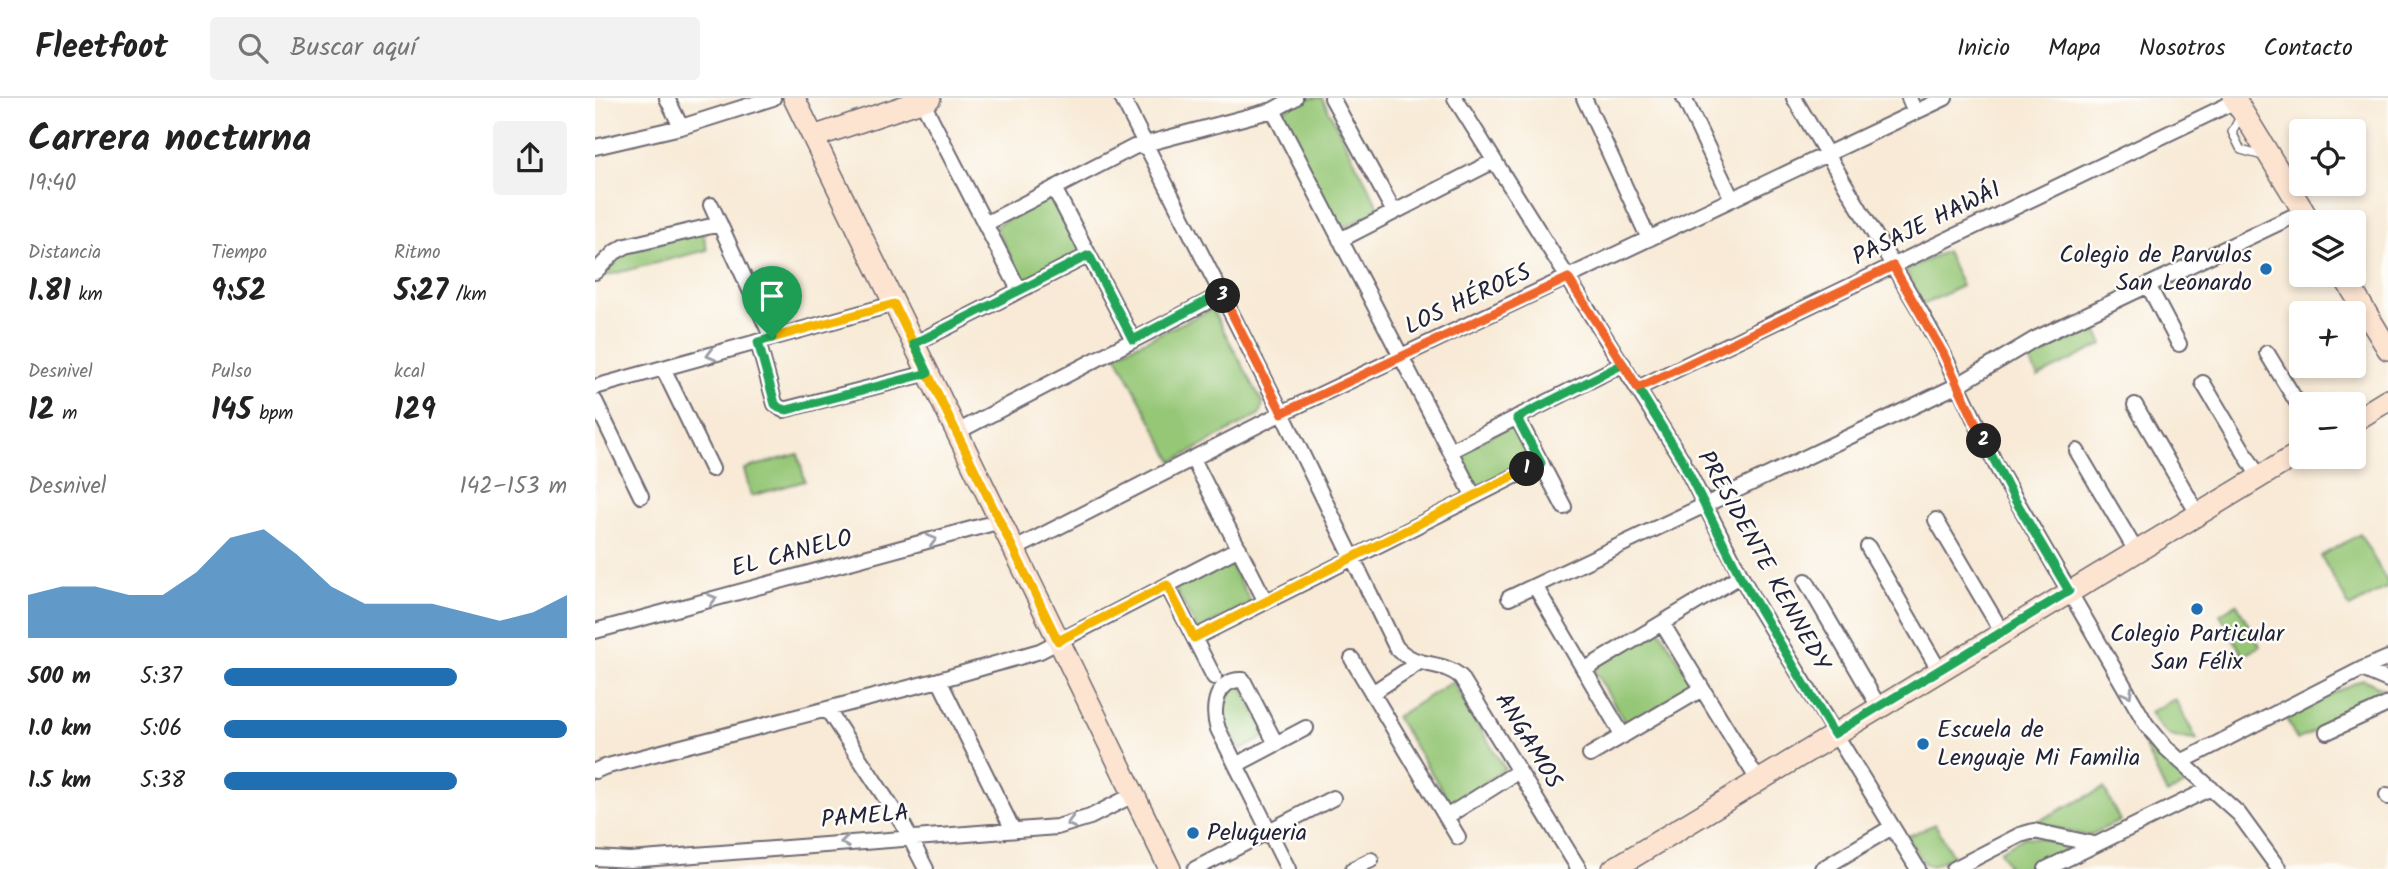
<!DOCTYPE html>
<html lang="es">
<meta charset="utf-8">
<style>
body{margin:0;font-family:Kalam,sans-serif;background:#f2f2f2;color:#222;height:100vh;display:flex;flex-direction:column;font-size:26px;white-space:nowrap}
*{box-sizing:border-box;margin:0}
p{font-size:23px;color:#767676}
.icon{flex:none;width:38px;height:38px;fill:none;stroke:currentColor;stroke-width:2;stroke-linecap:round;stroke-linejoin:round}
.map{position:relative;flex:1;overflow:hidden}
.side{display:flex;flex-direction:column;background:#fff;width:595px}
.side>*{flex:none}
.tools{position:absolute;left:1694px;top:21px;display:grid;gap:14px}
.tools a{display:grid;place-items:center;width:77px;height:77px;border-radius:7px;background:#fff;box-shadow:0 4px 10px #0003;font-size:35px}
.pin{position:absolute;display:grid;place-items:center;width:60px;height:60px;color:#fff;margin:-72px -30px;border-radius:50% 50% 50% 0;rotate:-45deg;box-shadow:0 0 7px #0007}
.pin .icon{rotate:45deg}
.km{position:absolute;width:35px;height:35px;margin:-18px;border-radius:50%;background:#222;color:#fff;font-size:19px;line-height:35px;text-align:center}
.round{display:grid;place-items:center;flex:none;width:74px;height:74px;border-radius:7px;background:#f2f2f2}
.head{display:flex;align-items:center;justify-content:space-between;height:119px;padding:0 28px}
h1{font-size:38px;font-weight:800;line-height:52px}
.figures{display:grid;grid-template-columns:repeat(3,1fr);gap:10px;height:119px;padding:7px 28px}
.figures div{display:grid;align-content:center}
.figures b{font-size:30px;font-weight:800}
.figures small{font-size:19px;font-weight:400}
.figures p{font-size:19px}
.chart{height:196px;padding:14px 28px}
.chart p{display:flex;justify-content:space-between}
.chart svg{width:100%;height:126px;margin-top:7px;fill:#1f6fb2;opacity:.7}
ul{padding:0 28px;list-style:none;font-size:23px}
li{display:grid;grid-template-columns:112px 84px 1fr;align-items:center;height:52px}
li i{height:18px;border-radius:9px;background:#1f6fb2}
header{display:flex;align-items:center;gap:42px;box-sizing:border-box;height:98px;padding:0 35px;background:#fff;border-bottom:2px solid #e0e0e0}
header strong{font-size:33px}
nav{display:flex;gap:38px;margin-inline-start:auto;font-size:24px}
.search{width:490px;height:63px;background:#f2f2f2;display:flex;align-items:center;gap:18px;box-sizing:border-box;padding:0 24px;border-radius:7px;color:#767676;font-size:26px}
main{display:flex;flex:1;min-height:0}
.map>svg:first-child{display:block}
.green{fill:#96c777;stroke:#5c7459;stroke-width:2}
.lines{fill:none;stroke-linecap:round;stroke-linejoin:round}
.lane-casing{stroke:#6d6871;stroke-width:10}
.street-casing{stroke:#6d6871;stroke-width:18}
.secondary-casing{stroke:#6d6871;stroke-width:24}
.lane{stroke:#fff;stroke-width:7}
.street{stroke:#fff;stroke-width:14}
.secondary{stroke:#fde4d1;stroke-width:21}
.oneway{stroke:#9c9ca7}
.split-1-casing{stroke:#fff;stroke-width:14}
.split-2-casing{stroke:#fff;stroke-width:14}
.split-3-casing{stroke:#fff;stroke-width:14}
.split-4-casing{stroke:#fff;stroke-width:14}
.split-1{stroke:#f5b400;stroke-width:9}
.split-2{stroke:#22a559;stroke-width:9}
.split-3{stroke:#f0652b;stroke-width:9}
.split-4{stroke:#22a559;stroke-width:9}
.poi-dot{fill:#1f6fb2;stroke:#fdfcf7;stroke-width:2.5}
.labels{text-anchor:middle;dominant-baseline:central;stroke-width:5;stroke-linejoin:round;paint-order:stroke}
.street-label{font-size:24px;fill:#22223b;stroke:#fdfcf7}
.poi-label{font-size:24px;fill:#22223b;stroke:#fdfcf7;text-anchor:start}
</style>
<header>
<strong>Fleetfoot</strong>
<div class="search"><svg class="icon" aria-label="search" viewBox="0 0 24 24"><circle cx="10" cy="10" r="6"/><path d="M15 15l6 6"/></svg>Buscar aquí</div>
<nav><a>Inicio</a><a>Mapa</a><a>Nosotros</a><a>Contacto</a></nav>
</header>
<main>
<section class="side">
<div class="head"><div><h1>Carrera nocturna</h1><p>19:40</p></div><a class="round"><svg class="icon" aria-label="share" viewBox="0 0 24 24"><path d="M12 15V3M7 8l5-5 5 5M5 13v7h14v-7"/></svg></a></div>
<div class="figures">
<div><p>Distancia</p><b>1.81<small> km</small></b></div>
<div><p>Tiempo</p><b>9:52</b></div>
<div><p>Ritmo</p><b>5:27<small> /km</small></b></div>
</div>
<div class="figures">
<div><p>Desnivel</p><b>12<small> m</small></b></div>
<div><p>Pulso</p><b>145<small> bpm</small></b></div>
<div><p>kcal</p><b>129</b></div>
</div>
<div class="chart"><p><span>Desnivel</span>142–153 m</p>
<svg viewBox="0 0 160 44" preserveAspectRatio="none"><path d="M0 44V29L10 26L20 26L30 29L40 29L50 21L60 9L70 6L80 15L90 26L100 32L110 32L120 32L130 35L140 38L150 35L160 29V44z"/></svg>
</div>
<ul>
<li><b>500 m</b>5:37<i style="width:68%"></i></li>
<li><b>1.0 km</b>5:06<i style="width:100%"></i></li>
<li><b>1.5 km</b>5:38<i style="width:68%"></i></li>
</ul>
</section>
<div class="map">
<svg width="1793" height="771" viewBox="0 0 1793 771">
<rect width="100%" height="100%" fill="#fdfcf7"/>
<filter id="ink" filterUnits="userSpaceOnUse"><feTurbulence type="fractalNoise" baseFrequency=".0143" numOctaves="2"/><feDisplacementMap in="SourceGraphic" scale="14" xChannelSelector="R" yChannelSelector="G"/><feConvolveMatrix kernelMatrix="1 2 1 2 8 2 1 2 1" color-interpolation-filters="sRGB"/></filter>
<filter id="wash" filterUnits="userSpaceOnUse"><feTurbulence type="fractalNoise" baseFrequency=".00686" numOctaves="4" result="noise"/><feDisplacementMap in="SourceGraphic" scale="28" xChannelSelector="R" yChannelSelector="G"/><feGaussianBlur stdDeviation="1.57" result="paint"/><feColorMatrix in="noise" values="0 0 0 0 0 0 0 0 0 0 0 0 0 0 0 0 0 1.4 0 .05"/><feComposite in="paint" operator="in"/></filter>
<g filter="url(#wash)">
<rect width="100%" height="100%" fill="#f8ead6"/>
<!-- green -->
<path class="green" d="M 710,0 L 727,0 L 785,111 L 745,132 L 682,16 Z
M 458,97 L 487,153 L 428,183 L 400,128 Z
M 108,134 L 112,152 L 2,180 L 27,154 Z
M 1351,153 L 1367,188 L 1328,207 L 1311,172 Z
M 617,211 L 668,305 L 665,316 L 578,364 L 521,256 Z
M 1495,221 L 1508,246 L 1443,279 L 1430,254 Z
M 917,327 L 935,362 L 879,391 L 859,356 Z
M 203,356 L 210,383 L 156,398 L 149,371 Z
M 1765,436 L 1793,485 L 1793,489 L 1755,510 L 1726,458 Z
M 632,460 L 656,504 L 603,533 L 579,489 Z
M 1642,506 L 1665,548 L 1648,558 L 1625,516 Z
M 1064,530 L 1099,587 L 1032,628 L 998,570 Z
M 1768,581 L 1793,593 L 1793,598 L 1702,642 L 1690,618 Z
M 645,584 L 673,638 L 645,652 L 624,611 L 629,593 Z
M 857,584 L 910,671 L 856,706 L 801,619 Z
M 1580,601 L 1602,642 C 1575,640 1569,639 1555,614 Z
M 1548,645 L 1596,684 L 1572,696 Z
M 1509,690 L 1525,723 L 1493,738 L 1439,725 Z
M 1340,726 L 1358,758 L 1337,768 L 1330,766 L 1311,739 Z
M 1430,739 L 1445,740 L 1476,749 L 1431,771 L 1415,771 L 1405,753 Z"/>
</g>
<g filter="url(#ink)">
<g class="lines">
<defs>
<path id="lane" d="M 1646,17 L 1637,34 L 1646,52 L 1668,58"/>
<path id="street" d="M 72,0 L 86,29
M 527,0 L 687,315 L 801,549 C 822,572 845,561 866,579 L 984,771
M 737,0 L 799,114
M 860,0 L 1086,360 L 1158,501 L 1323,771
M 989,0 L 1054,141
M 1089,0 L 1137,101
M 1199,0 L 1325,213 L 1348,255 L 1402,369 L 1551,626 L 1571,650 L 1644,716 L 1684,771
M 1314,0 L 1320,14
M 327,3 L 424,192
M 678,12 L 879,399
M 0,49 L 86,29 L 178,0
M 459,90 L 538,242
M 116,107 L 177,240
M 390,126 L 539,49 L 678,12 L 700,0
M 745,142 L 899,63
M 0,174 L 20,154 L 31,148 L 125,126
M 1553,187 L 1584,246
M 163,244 L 180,306 L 188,312 L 333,275
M 319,246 L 494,157
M 1672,255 L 1706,311
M 68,270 L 117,371
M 1608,285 L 1664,379
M 0,289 L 299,206
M 1043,290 L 1641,3
M 0,303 L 46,398
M 1540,307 L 1603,416
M 922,319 L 969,409
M 362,334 L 627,196
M 855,353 L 1028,266
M 1482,353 L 1541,453
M 598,361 L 671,504
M 1341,422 L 1407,534
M 1273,449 L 1344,572
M 420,451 L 687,315 L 1350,0
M 1211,483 L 1284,609
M 572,487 L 619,579
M 940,488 L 1028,638
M 914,500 L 1363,287 L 1440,241 L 1709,113
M 1067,525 L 1163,682
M 0,533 L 406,423
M 599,540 L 946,365
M 757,561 L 863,739
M 1767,571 L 1793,582
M 989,572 L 1145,478
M 344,582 L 418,732
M 777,595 L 823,565
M 232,611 L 309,728 L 331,771
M 1732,634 L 1793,606
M 681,646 L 648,582 C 621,580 616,611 623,631 L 693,771
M 995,657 L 1107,591
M 1586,664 L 1767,571 L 1793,560
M 641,667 L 711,630
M 0,673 L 9,669 L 344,582 L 445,553 L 644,450
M 1792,697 L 1793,699
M 851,719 L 924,673
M 0,760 L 35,762 L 462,729 L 495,719 L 538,697
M 600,771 L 738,700
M 758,771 L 776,762
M 1227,771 L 1297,729
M 1359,771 L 1425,737 L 1439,733 L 1499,746
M 1451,771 L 1616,690"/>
<path id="secondary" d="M 199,0 L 575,771
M 1639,0 L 1715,124
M 218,39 L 335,0
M 1748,177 L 1793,251
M 1759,323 L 1793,302
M 1018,771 L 1706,354"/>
</defs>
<!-- lane casing -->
<use href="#lane" class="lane-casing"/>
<!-- street casing -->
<use href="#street" class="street-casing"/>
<!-- secondary casing -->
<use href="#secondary" class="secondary-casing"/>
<!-- lane -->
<use href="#lane" class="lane"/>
<!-- street -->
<use href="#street" class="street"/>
<!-- secondary -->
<use href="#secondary" class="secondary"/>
</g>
<!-- one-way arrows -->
<defs><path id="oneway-chevron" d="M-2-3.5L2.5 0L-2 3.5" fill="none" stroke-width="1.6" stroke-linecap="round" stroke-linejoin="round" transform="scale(1.75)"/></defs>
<g class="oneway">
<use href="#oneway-chevron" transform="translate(116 257) rotate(165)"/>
<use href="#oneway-chevron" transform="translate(337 442) rotate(-15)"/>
<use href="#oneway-chevron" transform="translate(117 501) rotate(-15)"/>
<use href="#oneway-chevron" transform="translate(1533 595) rotate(60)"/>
<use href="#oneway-chevron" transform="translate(476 725) rotate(166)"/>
<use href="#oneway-chevron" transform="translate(250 744) rotate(175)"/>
</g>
</g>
<g class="lines" filter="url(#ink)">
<defs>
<path id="split-1" d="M 177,240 L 299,206 L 463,543 L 572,487 L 599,540 L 932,371"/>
<path id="split-2" d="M 932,371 L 946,365 L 922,320 L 1028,266 L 1086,360 L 1145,478 L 1239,636 L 1474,493 L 1420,402 L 1389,343"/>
<path id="split-3" d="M 628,198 L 687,315 L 973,180 L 1043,290 L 1298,168 L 1348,255 L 1389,343"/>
<path id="split-4" d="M 177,240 L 163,244 L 180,306 L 184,310 L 192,312 L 333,275 L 319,246 L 494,157 L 538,242 L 627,195 L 628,198"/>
</defs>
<!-- split-1 casing -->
<use href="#split-1" class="split-1-casing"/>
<!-- split-2 casing -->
<use href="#split-2" class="split-2-casing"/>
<!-- split-3 casing -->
<use href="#split-3" class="split-3-casing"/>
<!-- split-4 casing -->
<use href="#split-4" class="split-4-casing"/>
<!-- split-1 -->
<use href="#split-1" class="split-1"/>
<!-- split-2 -->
<use href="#split-2" class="split-2"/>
<!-- split-3 -->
<use href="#split-3" class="split-3"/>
<!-- split-4 -->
<use href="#split-4" class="split-4"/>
</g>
<!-- markers -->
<g class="poi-dot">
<circle cx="1671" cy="171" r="7"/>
<circle cx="1602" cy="511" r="7"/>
<circle cx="1328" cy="646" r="7"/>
<circle cx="598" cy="735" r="7"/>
</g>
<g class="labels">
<!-- street labels -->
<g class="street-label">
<text transform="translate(1332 126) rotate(-26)">PASAJE HAWÁI</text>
<text transform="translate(873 202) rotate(-25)">LOS HÉROES</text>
<text transform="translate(197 456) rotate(-15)">EL CANELO</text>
<text transform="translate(1168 463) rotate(61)">PRESIDENTE KENNEDY</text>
<text transform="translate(933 643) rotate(59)">ANGAMOS</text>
<text transform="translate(270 719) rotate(-5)">PAMELA</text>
</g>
<!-- poi labels -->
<g class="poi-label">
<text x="1657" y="157" text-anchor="end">Colegio de Parvulos<tspan x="1657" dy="28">San Leonardo</tspan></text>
<text x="1602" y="536" text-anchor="middle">Colegio Particular<tspan x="1602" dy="28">San Félix</tspan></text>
<text x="1342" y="632">Escuela de<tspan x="1342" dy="28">Lenguaje Mi Familia</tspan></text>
<text x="612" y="735">Peluqueria</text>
</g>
</g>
</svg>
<div class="tools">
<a><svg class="icon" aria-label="locate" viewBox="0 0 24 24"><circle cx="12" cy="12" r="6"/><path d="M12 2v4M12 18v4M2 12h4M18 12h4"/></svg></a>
<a><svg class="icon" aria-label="layers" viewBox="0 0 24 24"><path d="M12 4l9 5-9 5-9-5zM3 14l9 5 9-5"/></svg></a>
<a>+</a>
<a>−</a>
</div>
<div class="pin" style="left:177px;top:240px;background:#1e9e55"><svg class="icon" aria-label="arrive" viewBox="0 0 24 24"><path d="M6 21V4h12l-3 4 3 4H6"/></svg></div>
<b class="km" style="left:932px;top:371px">1</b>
<b class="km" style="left:1389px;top:343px">2</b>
<b class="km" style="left:628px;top:198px">3</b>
</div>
</main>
